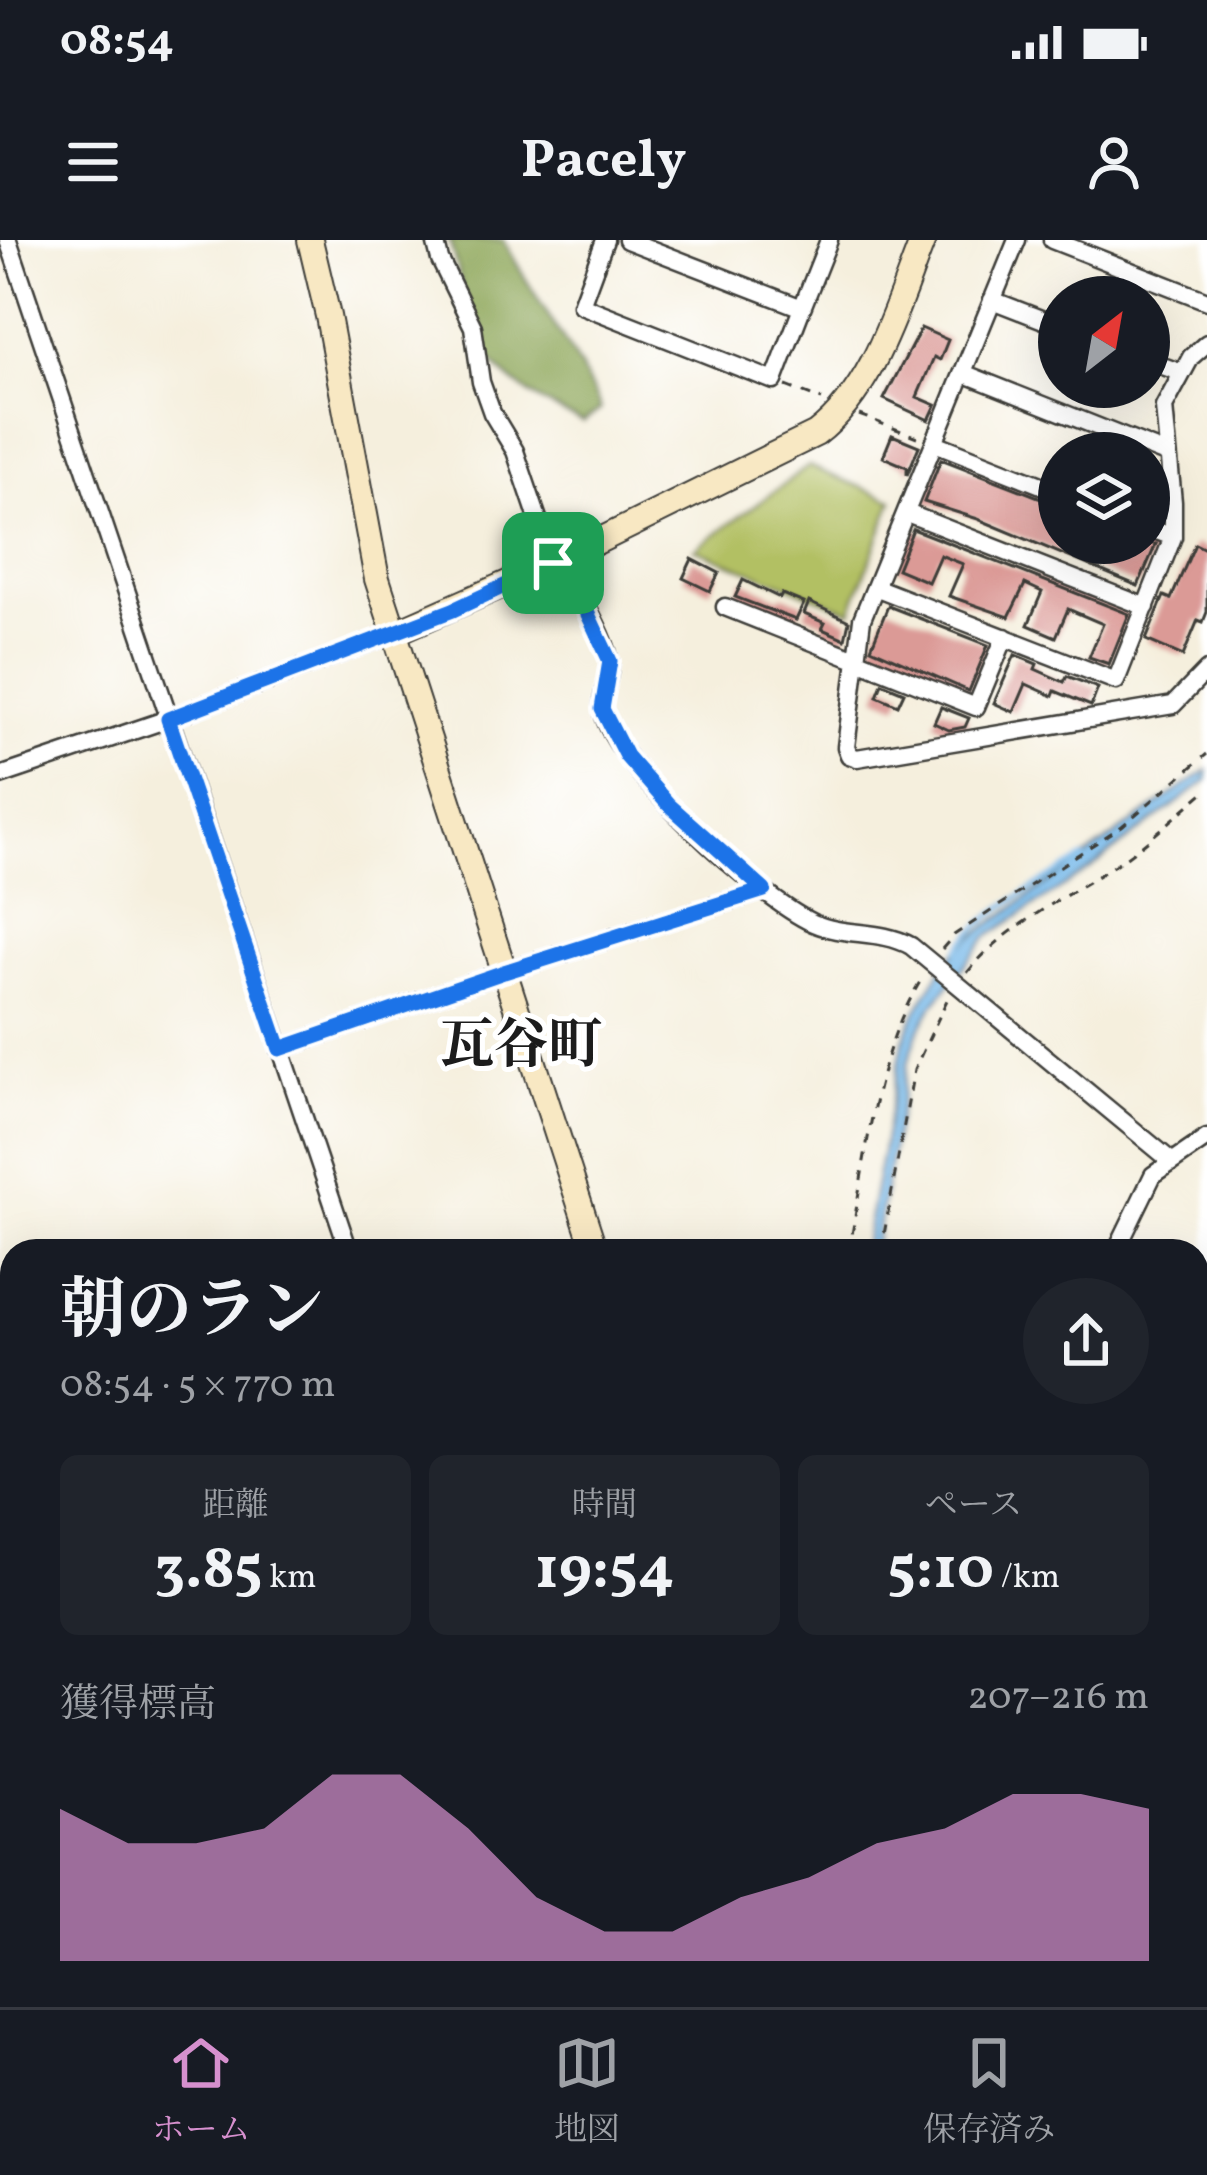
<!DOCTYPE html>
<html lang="ja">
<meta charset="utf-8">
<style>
body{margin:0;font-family:Vollkorn,"Noto Serif JP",serif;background:#20242c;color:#f1f3f6;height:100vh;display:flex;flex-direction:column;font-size:45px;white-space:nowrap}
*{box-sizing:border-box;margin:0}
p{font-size:39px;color:#9ea1a6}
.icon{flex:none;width:66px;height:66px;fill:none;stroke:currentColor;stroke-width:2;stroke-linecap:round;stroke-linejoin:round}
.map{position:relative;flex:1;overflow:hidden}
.details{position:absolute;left:0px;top:999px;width:1209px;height:768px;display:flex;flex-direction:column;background:#171b24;border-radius:36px 36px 0 0;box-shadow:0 12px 48px #0002}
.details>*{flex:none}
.needle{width:78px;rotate:31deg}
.buttons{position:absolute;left:1038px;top:36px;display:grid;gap:24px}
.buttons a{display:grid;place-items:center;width:132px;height:132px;border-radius:50%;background:#171b24;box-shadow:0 12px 48px #0002;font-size:60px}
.pin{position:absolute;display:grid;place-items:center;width:102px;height:102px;color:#fff;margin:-51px;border-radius:24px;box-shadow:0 6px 18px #0006}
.round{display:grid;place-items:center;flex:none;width:126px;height:126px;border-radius:63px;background:#20242c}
.overview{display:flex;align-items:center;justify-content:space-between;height:204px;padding:0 60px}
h1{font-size:66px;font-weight:700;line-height:90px}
.stats{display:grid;grid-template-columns:repeat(3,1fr);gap:18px;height:204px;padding:12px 60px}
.stats div{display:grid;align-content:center;border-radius:18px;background:#20242c;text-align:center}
.stats b{font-size:60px;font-weight:700}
.stats small{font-size:33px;font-weight:400}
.stats p{font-size:33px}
.chart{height:336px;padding:24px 60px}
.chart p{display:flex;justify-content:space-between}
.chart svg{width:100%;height:216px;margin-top:12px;fill:#d690ce;opacity:.7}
.status{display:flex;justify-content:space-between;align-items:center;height:84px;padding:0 60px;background:#171b24;direction:ltr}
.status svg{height:33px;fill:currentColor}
header{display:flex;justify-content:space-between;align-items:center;height:156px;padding:0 60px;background:#171b24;font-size:54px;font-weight:700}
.tab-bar{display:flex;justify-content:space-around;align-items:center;height:168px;border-top:3px solid #363941;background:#171b24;font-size:33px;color:#9ea1a6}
.tab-bar a{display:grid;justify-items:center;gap:6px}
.tab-bar .current{color:#d690ce}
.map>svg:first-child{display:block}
.green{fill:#b2c063;stroke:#676e40;stroke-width:3}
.forest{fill:#8da659;stroke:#54613a;stroke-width:3}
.water{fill:#73b7e9;stroke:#486a82;stroke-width:3}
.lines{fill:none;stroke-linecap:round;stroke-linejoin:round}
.stream{stroke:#73b7e9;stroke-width:4.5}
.building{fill:#db9a96}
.street-casing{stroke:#3d3c39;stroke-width:21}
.secondary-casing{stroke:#3d3c39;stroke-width:28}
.path{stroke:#3d3c39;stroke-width:3;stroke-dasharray:9 9;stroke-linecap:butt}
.street{stroke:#fff;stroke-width:16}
.secondary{stroke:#f8e8c3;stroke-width:24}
.route-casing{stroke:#fff;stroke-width:24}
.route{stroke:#1a73e8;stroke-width:15}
.labels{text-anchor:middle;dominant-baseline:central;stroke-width:10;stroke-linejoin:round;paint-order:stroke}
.quarter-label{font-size:54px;font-weight:bold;fill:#1c1c1c;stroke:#fff}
</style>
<div class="status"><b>08:54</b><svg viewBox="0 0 49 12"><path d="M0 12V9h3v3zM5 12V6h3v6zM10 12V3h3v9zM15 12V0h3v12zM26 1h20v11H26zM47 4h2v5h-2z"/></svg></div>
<header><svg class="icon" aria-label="menu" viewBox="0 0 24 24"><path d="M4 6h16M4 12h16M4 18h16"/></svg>Pacely<svg class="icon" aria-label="person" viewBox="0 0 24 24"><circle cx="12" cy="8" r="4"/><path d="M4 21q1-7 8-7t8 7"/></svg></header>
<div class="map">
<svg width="1207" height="1767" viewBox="0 0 1207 1767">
<rect width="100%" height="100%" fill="#fff"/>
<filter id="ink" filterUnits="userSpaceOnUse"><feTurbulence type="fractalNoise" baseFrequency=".00833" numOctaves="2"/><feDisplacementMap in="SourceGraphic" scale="24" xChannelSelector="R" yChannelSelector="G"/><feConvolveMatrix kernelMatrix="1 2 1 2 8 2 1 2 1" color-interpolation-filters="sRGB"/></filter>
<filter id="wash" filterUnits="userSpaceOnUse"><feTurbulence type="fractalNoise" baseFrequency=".004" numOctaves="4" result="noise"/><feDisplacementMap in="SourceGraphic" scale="48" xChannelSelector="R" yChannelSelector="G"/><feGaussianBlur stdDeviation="2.7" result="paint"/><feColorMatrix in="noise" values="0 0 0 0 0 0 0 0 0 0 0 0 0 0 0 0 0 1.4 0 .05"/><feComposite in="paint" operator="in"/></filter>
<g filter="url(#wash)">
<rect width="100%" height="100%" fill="#f5efdd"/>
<!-- green -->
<path class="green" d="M 809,226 L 893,260 L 851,371 L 695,309 Z"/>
<!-- forest -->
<path class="forest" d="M 449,0 L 504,0 C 533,58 575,109 601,169 L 583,182 C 551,169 510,146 489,117 C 473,95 458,29 449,0 Z
M 1207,1049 L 1207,1581 L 1197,1584 L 1197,1061 Z"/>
<!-- water -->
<path class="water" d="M 1207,530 L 1207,540 L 1193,551 L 1090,629 L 987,697 L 933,765 L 918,792 L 908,823 L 874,1011 L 863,1011 L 903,802 L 916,771 L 947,720 L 968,700 Z"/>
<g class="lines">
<!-- stream -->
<path class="stream" d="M 957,710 C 985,670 1042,644 1083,618"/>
</g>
<g id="blocks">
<!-- building -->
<path class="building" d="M 921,88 L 948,100 L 940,120 L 934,117 L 917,157 L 936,165 L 929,180 L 884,159 Z
M 892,195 L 919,206 L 907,235 L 907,227 L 883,217 Z
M 941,219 L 1059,265 L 1059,303 L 1156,304 L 1138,346 L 978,279 L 924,262 Z
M 913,289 L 1129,374 L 1109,424 L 1089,417 L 1103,384 L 1068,369 L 1056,397 L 1028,385 L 1042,352 L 1025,344 L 1009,377 L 949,356 L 963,324 L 940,315 L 928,342 L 897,329 Z
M 1195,304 L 1207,310 L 1207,372 L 1203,382 L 1198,380 L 1183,416 L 1146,400 L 1164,356 L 1171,359 Z
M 692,319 L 719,333 L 710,351 L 683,338 Z
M 743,340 L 780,358 L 782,354 L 804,363 L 796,380 L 735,357 Z
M 809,362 L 849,381 L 845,399 L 822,389 L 825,383 L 804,374 Z
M 888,366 L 988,405 L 969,451 L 871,408 Z
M 1015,415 L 1037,424 L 1035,429 L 1064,442 L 1067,436 L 1098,448 L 1091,466 L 1055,451 L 1053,456 L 1026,444 L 1014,472 L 994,463 Z
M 882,443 L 904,452 L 898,465 L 877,456 Z
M 941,467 L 969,478 L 965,487 L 949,490 L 934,483 Z
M 706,1755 L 751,1755 L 741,1767 L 720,1767 Z
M 818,1755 L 844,1755 L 852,1767 L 825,1767 Z
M 1062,1755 L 1102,1755 L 1081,1767 L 1069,1767 Z"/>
</g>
</g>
<g filter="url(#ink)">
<use href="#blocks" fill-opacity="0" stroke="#3d3c39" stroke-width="3"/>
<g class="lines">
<defs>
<path id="street" d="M 8,0 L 349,1011
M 435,0 L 440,20 L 473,87 L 481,142 L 492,173 L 515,211 L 553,323
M 605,0 L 581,65 L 774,141 L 802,68
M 627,0 L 802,68 L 829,0
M 1017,0 L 862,379 L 846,507 L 849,515 L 857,518 L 1173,465 L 1207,430
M 1052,0 L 1207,61
M 992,60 L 1059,86
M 1149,121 L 1182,133
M 963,133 L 1166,214
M 935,203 L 1059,252
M 907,273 L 1146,367
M 1149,288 L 1173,297
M 562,319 C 575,346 603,391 609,418 C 613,435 599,455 603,472 C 618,530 758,658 813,683 C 845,697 880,689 911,706 L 1170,920
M 875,347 L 1116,441 L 1173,297 L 1173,262 L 1164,167 L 1191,117 L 1207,103
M 725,367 L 976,467 L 1005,397
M 0,536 L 168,479 L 394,393
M 280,809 L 504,732 L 764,650
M 1116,1011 L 1153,935 L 1207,898
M 0,1147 L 12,1180
M 0,1489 L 12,1434
M 424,1755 L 432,1767
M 870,1755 L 875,1767
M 1008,1755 L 1016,1760
M 645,1767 L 686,1756
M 933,1767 L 965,1755"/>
<path id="secondary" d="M 310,0 L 328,76 L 377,339 L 595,1011
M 394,393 L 562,319 L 816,194 C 874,150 897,65 923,0
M 0,1522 L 12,1520
M 685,1755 L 694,1767"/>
</defs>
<!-- street casing -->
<use href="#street" class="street-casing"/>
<!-- secondary casing -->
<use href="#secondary" class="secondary-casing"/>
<!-- path -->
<path class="path" d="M 786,146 L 822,160
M 859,175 L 917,197
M 942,709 L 954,695 L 1122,586 L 1207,514
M 967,733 C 1008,683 1067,658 1119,622 C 1150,601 1178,574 1207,550
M 849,1011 C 866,921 873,815 923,737
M 881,1011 L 914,830 L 947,760
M 6,1197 L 12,1218
M 1197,1747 L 1207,1740
M 1189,1767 L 1191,1755"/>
<!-- street -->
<use href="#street" class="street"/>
<!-- secondary -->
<use href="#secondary" class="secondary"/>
</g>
</g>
<g class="lines" filter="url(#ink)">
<defs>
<path id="route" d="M 562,319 L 610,421 L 602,469 L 626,516 L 668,564 L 764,650 L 504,732 L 280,809 L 168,479 L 453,370 Z"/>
</defs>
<!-- route casing -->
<use href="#route" class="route-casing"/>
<!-- route -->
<use href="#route" class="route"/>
</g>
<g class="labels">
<!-- quarter labels -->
<g class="quarter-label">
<text x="521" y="808">瓦谷町</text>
</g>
</g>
</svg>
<div class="buttons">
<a><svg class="needle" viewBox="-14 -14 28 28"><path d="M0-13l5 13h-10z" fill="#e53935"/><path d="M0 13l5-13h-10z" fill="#9ea1a6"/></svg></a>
<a><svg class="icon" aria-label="layers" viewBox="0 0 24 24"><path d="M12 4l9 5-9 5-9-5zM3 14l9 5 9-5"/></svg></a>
</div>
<div class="pin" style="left:553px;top:323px;background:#1e9e55"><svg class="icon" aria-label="arrive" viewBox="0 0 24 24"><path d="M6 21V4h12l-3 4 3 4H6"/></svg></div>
<section class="details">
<div class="overview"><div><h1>朝のラン</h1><p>08:54 · 5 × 770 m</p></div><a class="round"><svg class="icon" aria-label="share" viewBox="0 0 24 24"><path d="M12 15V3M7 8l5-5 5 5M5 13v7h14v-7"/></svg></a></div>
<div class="stats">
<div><p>距離</p><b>3.85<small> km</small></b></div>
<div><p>時間</p><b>19:54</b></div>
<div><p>ペース</p><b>5:10<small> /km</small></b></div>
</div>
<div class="chart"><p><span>獲得標高</span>207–216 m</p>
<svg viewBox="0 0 160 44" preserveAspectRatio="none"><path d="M0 44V13L10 20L20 20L30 17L40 6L50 6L60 17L70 31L80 38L90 38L100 31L110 27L120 20L130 17L140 10L150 10L160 13V44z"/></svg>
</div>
</section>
</div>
<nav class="tab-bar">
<a class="current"><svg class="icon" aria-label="home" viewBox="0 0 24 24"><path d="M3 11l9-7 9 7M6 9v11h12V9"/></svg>ホーム</a>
<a><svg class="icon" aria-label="map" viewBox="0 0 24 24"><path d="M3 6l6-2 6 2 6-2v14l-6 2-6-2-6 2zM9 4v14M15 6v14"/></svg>地図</a>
<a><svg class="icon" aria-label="saved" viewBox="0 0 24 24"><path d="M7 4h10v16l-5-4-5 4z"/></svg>保存済み</a>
</nav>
